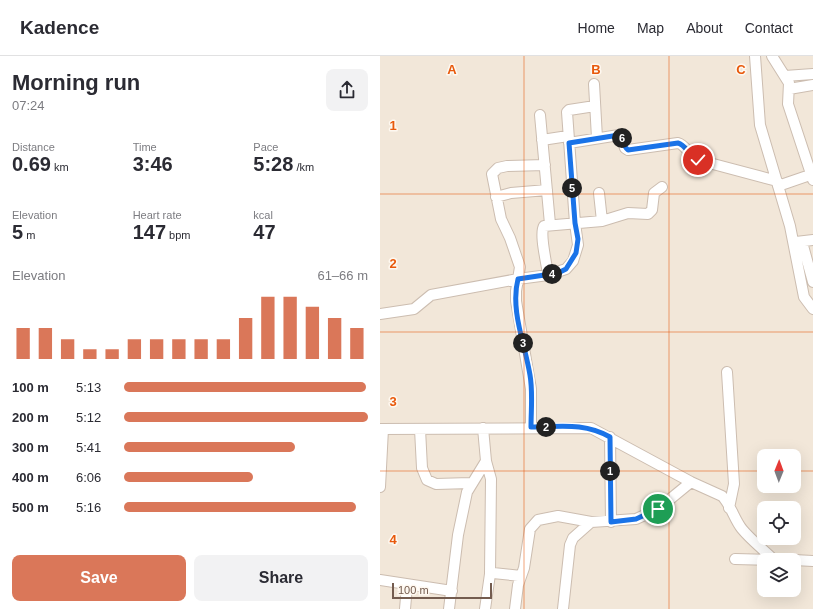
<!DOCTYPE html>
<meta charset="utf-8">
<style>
body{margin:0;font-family:Arial,sans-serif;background:#f2f2f3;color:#2b2b33;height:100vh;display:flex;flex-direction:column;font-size:15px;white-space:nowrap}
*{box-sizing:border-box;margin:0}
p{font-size:13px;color:#7c7c81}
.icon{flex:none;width:22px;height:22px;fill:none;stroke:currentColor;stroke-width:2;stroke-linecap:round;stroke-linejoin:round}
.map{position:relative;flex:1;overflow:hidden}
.panel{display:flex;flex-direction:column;background:#fff;width:380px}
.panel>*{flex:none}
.needle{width:26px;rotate:1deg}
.buttons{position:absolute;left:377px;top:393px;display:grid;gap:8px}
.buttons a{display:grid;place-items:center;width:44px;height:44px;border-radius:8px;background:#fff;box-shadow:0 4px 16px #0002;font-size:20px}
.scale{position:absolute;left:12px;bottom:10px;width:100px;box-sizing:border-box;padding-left:4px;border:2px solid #745c4f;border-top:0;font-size:11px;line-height:14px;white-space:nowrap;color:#745c4f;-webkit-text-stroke:3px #fef8f0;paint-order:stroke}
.pin{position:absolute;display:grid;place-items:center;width:34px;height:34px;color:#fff;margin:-17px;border:2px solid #fff;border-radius:50%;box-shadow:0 1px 4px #0007}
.km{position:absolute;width:20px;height:20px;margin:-10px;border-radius:50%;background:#222;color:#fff;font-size:11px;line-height:20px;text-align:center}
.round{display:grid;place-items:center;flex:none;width:42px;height:42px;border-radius:8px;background:#f2f2f3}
.overview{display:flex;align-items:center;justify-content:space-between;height:68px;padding:0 12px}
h1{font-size:22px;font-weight:700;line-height:30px}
.metrics{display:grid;grid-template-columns:repeat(3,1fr);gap:6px;height:68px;padding:4px 12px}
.metrics div{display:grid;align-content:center}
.metrics b{font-size:20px;font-weight:700}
.metrics small{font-size:11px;font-weight:400}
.metrics p{font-size:11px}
.chart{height:112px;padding:8px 12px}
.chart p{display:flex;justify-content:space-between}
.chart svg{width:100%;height:72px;margin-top:4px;stroke:#da7759;stroke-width:6}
.primary-button{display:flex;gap:8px;margin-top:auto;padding:8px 12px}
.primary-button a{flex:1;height:46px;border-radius:8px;background:#da7759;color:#fff;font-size:16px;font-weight:700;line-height:46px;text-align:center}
.primary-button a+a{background:#f2f2f3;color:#2b2b33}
ul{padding:0 12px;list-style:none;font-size:13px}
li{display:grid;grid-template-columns:64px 48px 1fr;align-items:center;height:30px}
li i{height:10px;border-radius:5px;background:#da7759}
header{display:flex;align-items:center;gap:24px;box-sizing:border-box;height:56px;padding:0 20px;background:#fff;border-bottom:1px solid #e1e1e2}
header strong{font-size:19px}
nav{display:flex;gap:22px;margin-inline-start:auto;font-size:14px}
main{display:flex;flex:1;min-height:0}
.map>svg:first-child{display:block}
.residential{fill:#f2e7d9;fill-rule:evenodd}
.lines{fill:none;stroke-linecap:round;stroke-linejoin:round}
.minor-casing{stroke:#ccbdb0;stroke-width:12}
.minor{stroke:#fff;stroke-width:10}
.route-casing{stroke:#fff;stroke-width:8}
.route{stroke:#1a73e8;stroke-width:5}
.grid{fill:none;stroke:#e8590c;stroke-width:1;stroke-opacity:0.55}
.grid-label{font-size:13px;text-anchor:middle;font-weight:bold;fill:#e8590c;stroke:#fef8f0;stroke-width:3;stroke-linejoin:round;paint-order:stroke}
</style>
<header>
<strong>Kadence</strong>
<nav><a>Home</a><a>Map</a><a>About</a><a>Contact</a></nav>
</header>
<main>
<section class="panel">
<div class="overview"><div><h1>Morning run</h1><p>07:24</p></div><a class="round"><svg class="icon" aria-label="share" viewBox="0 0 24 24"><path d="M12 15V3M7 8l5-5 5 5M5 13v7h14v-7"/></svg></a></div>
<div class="metrics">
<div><p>Distance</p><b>0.69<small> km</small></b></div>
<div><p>Time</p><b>3:46</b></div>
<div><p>Pace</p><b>5:28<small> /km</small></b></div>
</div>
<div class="metrics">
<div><p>Elevation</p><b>5<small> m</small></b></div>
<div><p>Heart rate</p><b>147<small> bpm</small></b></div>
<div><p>kcal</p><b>47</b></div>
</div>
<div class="chart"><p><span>Elevation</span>61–66 m</p>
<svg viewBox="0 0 160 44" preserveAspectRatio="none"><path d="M5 44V25M15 44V25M25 44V32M35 44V38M45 44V38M55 44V32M65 44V32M75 44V32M85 44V32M95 44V32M105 44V19M115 44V6M125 44V6M135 44V12M145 44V19M155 44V25"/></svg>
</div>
<ul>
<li><b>100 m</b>5:13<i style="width:99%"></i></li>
<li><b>200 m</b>5:12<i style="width:100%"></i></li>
<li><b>300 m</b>5:41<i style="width:70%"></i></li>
<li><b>400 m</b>6:06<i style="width:53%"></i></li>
<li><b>500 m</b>5:16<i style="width:95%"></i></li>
</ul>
<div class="primary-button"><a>Save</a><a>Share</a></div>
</section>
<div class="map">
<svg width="433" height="553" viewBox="0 0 433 553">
<rect width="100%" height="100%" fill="#fbf4ea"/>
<!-- residential -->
<path class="residential" d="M 0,0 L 433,0 L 433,553 L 0,553 ZM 384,400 L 414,400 L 414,430 L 384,430 ZM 384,452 L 414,452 L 414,482 L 384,482 ZM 384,504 L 414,504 L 414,534 L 384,534 Z"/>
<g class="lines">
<defs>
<path id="minor" d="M 375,0 L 380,69 L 410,170 L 424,241 L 433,253
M 392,0 L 409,27 L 408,48 L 433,124
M 405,20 L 433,18
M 214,28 L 217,82
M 409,33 L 433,29
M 160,59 L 170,168
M 162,84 L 188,80
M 189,87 L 239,79 L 241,80 L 245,92 L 248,94 L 298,87 C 306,89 308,99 318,104 L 397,125
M 398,130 L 433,118
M 219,137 L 222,165
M 116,141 L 131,137 L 167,134
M 416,186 L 433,184
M 422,186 L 433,226
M 168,219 C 167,208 159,178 164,170 L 222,165 L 248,157 L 268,158 L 272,154 L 274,137 L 282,131
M 0,258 L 34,253 L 51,239 L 138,223 L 168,219 L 186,213 L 193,205 L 198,189 L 195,167 L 187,56 L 189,54 L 215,50
M 347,316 L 354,428 L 349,452
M 151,371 L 151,333 L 136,245 L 136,235 L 140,211 L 130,182 L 121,163 L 112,118 L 118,112 L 127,110 L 165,109
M 103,372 L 106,405 L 111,423 L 110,518
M 0,373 L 211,372 L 311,426 L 342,440 C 351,449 354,463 362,473 C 371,484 384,494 394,504
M 40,373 L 42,412 L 47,424 L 56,428 L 90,427
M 230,381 L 231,466
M 0,431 L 3,373
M 355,503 L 397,504
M 414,504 L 433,505
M 0,524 L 72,535
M 25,553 L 27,530
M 69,553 L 78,479 L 87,436 L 106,405
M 105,553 L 110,518 L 113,517 L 141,520
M 135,553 L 138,529 L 144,512 L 150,473 L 158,464 L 178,460 L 211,466 L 256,463 L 278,453 L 311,426
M 183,553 L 190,489 L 193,482 L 211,466"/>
</defs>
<!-- minor casing -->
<use href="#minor" class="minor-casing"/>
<!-- minor -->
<use href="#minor" class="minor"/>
</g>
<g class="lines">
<defs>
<path id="route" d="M 278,453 L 256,463 L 231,466 L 230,381 C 203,366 180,371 151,371 C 151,354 153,336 150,319 C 145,288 130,254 138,223 L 178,217 L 186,213 L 196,197 L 198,183 L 195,167 L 189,87 L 239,79 C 245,82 242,90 248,94 L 298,87 C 306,89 308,99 318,104"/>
</defs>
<!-- route casing -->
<use href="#route" class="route-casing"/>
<!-- route -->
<use href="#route" class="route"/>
</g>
<!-- grid -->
<path class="grid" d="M 144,0 L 144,553M 289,0 L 289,553M 0,138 L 433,138M 0,276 L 433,276M 0,415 L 384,415M 414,415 L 433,415"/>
<g class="grid-label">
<text x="72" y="18">A</text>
<text x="216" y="18">B</text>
<text x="361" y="18">C</text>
<text x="13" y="74">1</text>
<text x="13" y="212">2</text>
<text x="13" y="350">3</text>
<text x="13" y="488">4</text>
</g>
</svg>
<div class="buttons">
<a><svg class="needle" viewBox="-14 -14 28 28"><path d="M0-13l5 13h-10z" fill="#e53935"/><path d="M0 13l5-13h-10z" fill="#7c7c81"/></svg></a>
<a><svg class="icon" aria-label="locate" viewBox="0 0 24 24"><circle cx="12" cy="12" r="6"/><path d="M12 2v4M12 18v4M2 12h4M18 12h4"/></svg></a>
<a><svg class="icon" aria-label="layers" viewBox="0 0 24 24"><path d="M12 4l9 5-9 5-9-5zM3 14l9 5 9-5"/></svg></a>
</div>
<div class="scale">100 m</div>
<div class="pin" style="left:278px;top:453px;background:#1e9e55"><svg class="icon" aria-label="arrive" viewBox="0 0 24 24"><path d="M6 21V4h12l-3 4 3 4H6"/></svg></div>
<div class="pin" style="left:318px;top:104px;background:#d93025"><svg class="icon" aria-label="check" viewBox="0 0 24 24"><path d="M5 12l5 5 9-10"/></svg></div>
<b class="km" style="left:230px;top:415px">1</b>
<b class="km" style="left:166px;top:371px">2</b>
<b class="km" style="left:143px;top:287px">3</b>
<b class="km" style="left:172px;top:218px">4</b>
<b class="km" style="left:192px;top:132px">5</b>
<b class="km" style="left:242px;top:82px">6</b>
</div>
</main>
